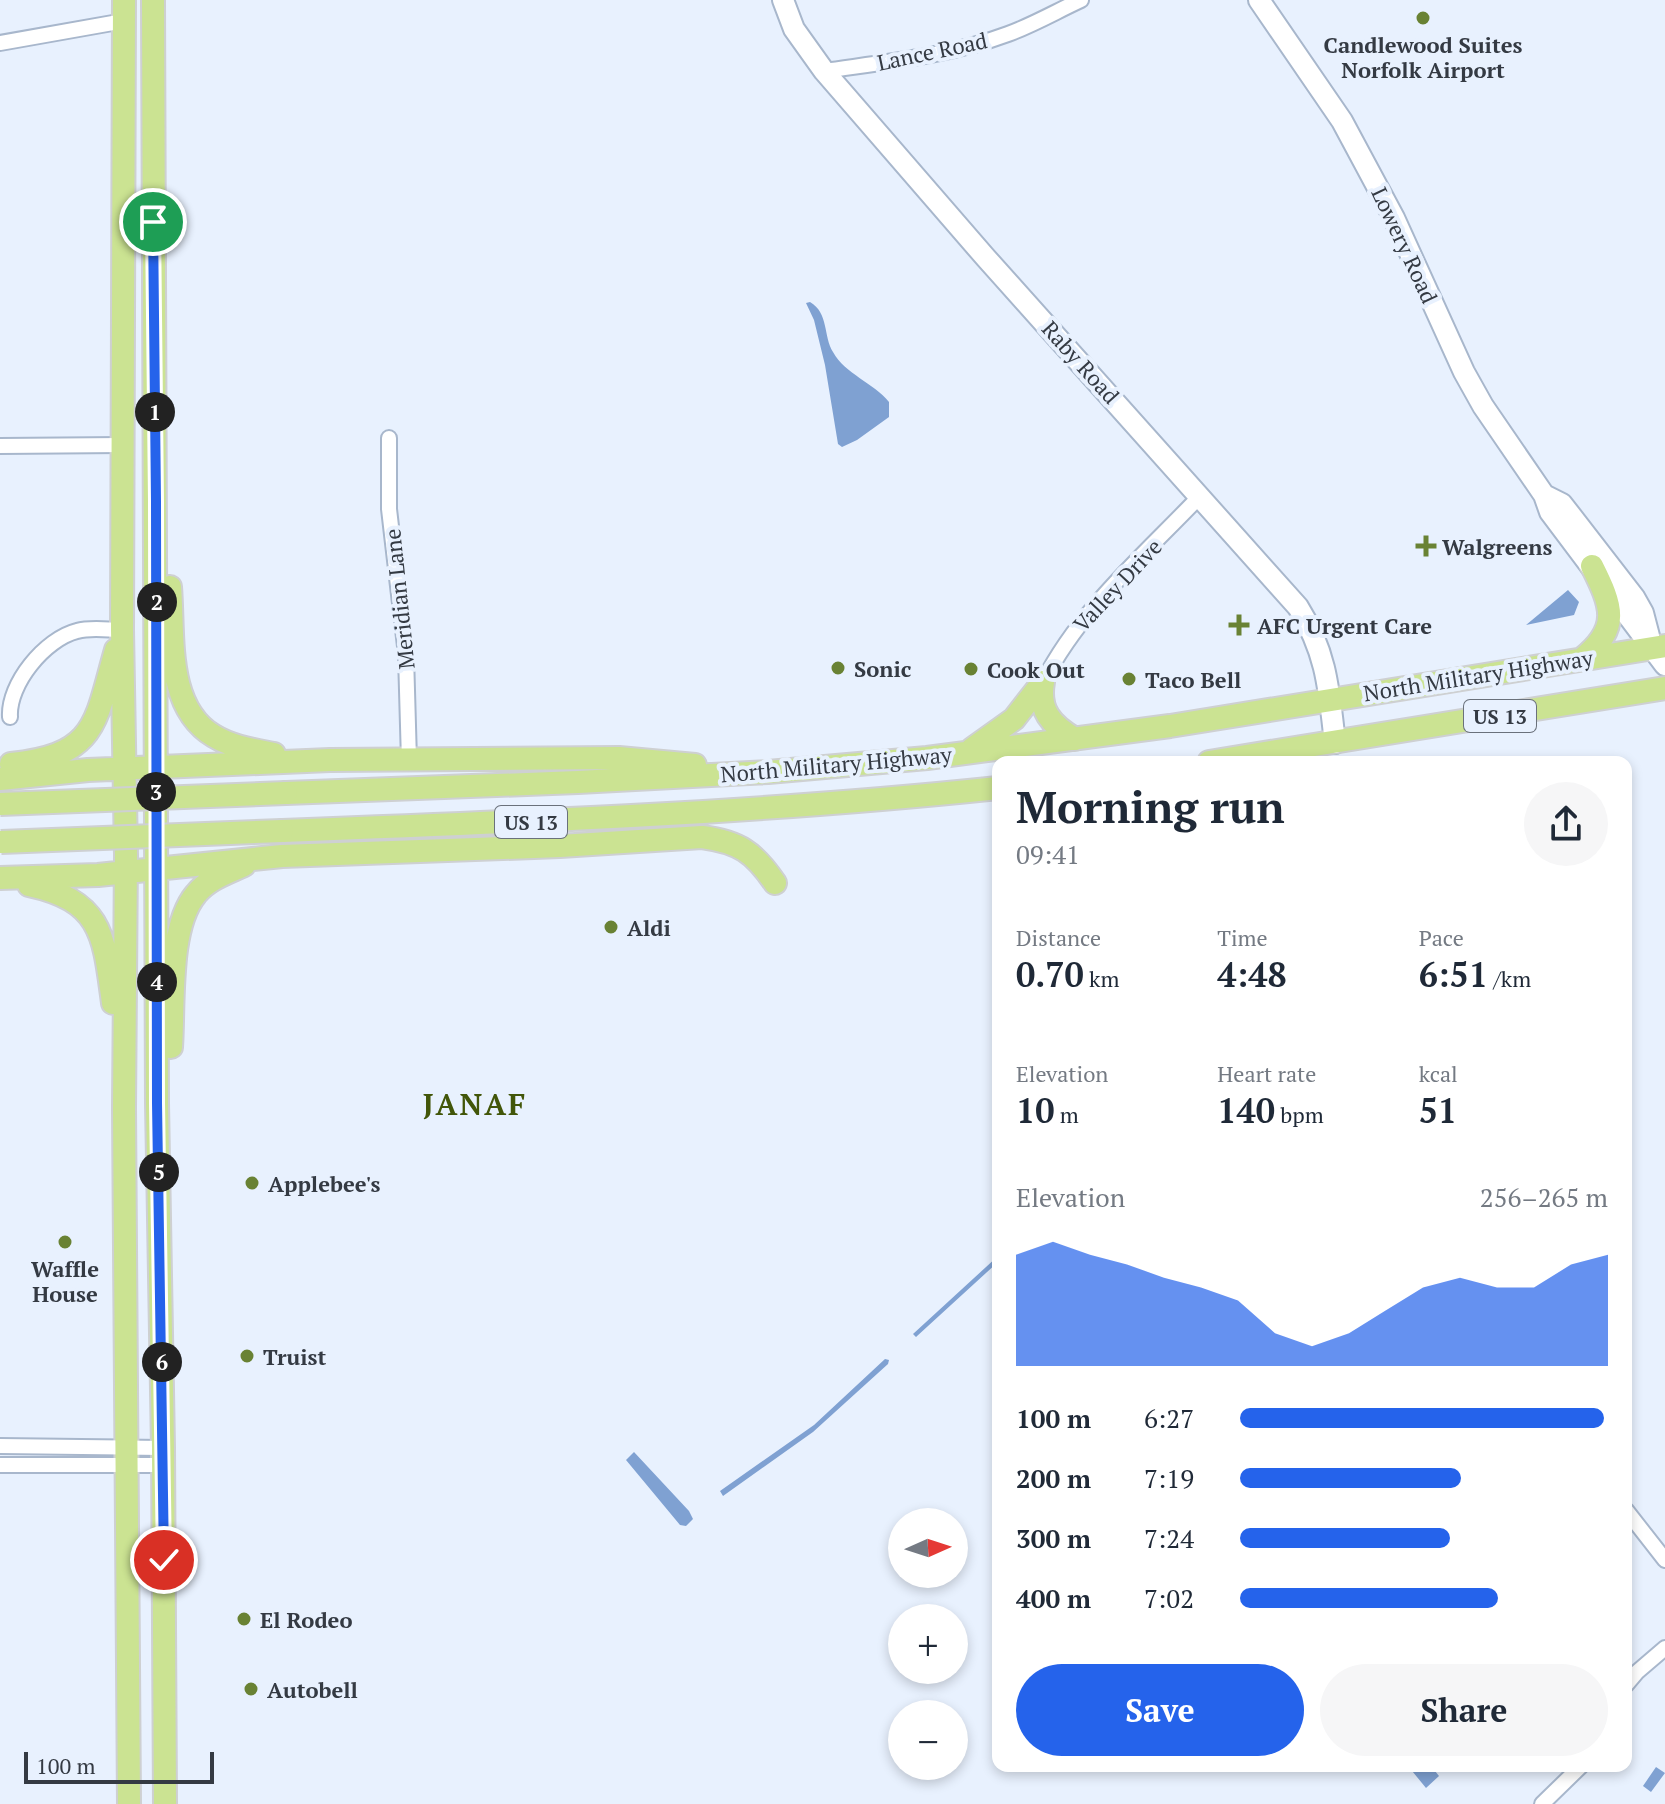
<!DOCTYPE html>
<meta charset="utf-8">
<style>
body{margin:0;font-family:"PT Serif",serif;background:#f6f6f7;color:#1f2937;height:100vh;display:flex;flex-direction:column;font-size:30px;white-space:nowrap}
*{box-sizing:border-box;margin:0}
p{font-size:26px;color:#747a83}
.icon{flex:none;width:44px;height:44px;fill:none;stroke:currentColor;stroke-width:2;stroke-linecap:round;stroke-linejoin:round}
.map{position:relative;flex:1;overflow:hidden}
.sheet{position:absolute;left:992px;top:756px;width:640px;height:1016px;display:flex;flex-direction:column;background:#fff;border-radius:16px;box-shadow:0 4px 12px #0003}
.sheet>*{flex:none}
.needle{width:52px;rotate:87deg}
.buttons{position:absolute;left:888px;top:1508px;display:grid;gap:16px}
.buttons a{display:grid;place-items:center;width:80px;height:80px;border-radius:50%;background:#fff;box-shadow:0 4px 12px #0003;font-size:40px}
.scale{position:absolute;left:24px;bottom:20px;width:190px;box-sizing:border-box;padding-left:8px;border:4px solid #343a43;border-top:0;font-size:22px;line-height:28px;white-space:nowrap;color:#343a43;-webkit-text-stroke:6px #e8f1fe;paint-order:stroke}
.pin{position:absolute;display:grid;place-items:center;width:68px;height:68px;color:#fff;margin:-34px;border:4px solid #fff;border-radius:50%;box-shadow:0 2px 8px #0007}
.km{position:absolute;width:40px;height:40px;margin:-20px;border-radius:50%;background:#222;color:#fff;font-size:22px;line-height:40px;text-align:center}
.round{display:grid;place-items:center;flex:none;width:84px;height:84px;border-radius:42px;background:#f6f6f7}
.head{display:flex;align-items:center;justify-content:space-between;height:136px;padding:0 24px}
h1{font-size:44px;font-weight:700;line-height:60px}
.metrics{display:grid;grid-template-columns:repeat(3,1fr);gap:12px;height:136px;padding:8px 24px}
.metrics div{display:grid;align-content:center}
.metrics b{font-size:34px;font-weight:700}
.metrics small{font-size:22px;font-weight:400}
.metrics p{font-size:22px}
.chart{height:224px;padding:16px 24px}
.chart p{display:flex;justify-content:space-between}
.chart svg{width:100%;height:144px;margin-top:8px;fill:#2563eb;opacity:.7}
.action{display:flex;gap:16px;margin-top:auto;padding:16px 24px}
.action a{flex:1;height:92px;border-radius:48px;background:#2563eb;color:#fff;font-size:32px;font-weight:700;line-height:92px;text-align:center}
.action a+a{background:#f6f6f7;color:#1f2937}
ul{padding:0 24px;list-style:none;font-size:26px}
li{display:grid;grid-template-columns:128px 96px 1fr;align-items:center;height:60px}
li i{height:20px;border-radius:10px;background:#2563eb}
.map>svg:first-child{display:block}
.water{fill:#7fa1d2}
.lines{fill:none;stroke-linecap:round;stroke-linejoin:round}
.street-casing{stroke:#a8b7cc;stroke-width:18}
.secondary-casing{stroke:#a8b7cc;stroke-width:24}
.primary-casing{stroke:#ced0d2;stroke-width:26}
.street{stroke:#fff;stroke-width:14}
.secondary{stroke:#fff;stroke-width:20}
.primary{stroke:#cbe392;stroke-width:22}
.primary-bridge-casing{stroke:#ced0d2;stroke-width:26;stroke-linecap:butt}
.primary-bridge{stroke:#cbe392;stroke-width:22}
.route-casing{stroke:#fff;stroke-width:16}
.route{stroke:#2563eb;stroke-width:10}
.poi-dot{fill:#698234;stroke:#e8f1fe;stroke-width:3}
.labels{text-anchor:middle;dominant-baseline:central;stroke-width:8;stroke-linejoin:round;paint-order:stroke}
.shield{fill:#e8f1fe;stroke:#6a717b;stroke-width:2}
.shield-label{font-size:20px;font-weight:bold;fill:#343a43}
.poi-label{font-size:22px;font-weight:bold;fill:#343a43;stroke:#e8f1fe;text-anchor:start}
.street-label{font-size:22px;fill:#343a43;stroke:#e8f1fe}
.district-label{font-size:30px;font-weight:bold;letter-spacing:2px;fill:#425609;stroke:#e8f1fe}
</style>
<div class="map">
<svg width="1665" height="1804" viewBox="0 0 1665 1804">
<rect width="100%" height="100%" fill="#e8f1fe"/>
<!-- water -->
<path class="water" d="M 810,302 C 829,313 823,336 833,352 C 845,374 874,383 889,402 L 889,417 L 857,440 L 842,447 L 838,444 L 825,365 L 814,320 L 806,303 Z
M 1568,590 L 1579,602 L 1574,615 L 1526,625 Z
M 998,1256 L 998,1262 L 916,1337 L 913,1334 Z
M 885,1359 L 889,1360 L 888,1364 L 813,1432 L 723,1496 L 720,1491 L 814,1425 Z
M 634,1452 L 689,1511 L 693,1519 L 686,1526 L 680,1525 L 626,1460 Z
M 1408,1766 L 1431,1766 L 1439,1776 L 1426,1788 Z
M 1656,1767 L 1665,1773 L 1651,1792 L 1643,1786 Z"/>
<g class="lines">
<defs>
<path id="street" d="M 0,43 L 124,21
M 824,71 C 886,62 949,56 1008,34 C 1033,25 1057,11 1081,0
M 389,438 L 389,509 L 406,655 L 409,761
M 0,446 L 123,445
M 1043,682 C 1080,609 1145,554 1200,496
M 10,717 C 8,684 45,639 77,631 C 91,627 108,630 122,630
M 0,1446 L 163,1448
M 0,1465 L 163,1465
M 1626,1510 L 1665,1560
M 1626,1685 L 1637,1672 L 1665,1648
M 1542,1804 L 1581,1766"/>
<path id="secondary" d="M 783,0 L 794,29 L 824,71 L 986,258 L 1298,607 C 1327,653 1329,691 1335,743
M 1259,0 L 1342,121 L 1394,218 L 1464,372 L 1483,406 L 1544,495 L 1550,512 L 1665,665
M 1544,495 L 1562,504 L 1634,597 L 1643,613 L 1649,636"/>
<path id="primary" d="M 124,0 L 122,630 L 126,855 L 124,1108 L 129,1804
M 153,0 L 157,1103 L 163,1448 L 165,1804
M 170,587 C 174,635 165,707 214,736 C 232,747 254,750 274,754
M 1582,659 C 1621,628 1612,606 1592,566
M 1043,682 C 1038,710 1051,725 1075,739
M 972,749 L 1014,719 L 1043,682
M 1209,762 L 1665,688
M 11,764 C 98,755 95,722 116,650
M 0,779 L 88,770 L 330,760 L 619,758 L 695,765
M 286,793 L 578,782 L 768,772 L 927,758 L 1170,726 L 1665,646
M 282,831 C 521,822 760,813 998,788
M 0,878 L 98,875 L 282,856 L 560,846 L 702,837 C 739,842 754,852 775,883
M 29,885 C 103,901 104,936 113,1003
M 171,1047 C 174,1005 168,927 196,894 C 208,879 227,873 244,865"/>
</defs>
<!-- street casing -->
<use href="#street" class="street-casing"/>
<!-- secondary casing -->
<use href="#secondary" class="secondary-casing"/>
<!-- primary casing -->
<use href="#primary" class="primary-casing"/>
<!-- street -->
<use href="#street" class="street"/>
<!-- secondary -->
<use href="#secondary" class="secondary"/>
<!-- primary -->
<use href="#primary" class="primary"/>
<defs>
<path id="primary-bridge" d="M 0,804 L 286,793
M 1,842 L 282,831"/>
</defs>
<!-- primary-bridge casing -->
<use href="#primary-bridge" class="primary-bridge-casing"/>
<!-- primary-bridge -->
<use href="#primary-bridge" class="primary-bridge"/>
</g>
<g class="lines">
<defs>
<path id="route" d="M 153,222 L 156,501 L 157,1103 L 164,1560"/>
</defs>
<!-- route casing -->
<use href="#route" class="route-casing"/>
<!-- route -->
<use href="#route" class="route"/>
</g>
<!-- markers -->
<g class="poi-dot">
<circle cx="1423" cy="18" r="8"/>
<path d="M1422 534h8v8h8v8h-8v8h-8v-8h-8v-8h8z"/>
<path d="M1235 613h8v8h8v8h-8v8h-8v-8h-8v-8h8z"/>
<circle cx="838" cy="668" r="8"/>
<circle cx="971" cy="669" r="8"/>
<circle cx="1129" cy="679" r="8"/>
<circle cx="611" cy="927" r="8"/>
<circle cx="252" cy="1183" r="8"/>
<circle cx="65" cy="1242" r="8"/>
<circle cx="247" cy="1356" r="8"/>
<circle cx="244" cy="1619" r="8"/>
<circle cx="251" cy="1689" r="8"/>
</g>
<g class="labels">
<!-- shield labels -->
<g class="shield">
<rect x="1464" y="700" width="72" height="32" rx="6"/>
<rect x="495" y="806" width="72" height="32" rx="6"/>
</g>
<g class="shield-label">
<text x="1500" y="716">US 13</text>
<text x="531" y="822">US 13</text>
</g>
<!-- poi labels -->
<g class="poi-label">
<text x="1423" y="44" text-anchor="middle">Candlewood Suites<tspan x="1423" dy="25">Norfolk Airport</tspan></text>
<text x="1442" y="546">Walgreens</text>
<text x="1257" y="625">AFC Urgent Care</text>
<text x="854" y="668">Sonic</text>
<text x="987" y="669">Cook Out</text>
<text x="1145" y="679">Taco Bell</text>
<text x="627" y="927">Aldi</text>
<text x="268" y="1183">Applebee's</text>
<text x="65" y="1268" text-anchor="middle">Waffle<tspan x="65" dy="25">House</tspan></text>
<text x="263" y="1356">Truist</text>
<text x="260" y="1619">El Rodeo</text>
<text x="267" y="1689">Autobell</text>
</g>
<!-- street labels -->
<g class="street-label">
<text transform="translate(932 51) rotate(-12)">Lance Road</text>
<text transform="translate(1405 245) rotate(65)">Lowery Road</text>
<text transform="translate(1081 362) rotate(48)">Raby Road</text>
<text transform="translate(1117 585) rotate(-47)">Valley Drive</text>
<text transform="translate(399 599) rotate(-96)">Meridian Lane</text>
<text transform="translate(1478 675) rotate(-9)">North Military Highway</text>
<text transform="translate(836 764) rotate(-5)">North Military Highway</text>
</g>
<!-- district labels -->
<g class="district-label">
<text x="475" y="1104">JANAF</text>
</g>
</g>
</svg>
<div class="buttons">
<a><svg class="needle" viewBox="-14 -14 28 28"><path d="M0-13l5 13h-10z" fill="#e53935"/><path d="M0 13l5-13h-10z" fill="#747a83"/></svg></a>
<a>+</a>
<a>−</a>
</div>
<div class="scale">100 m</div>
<div class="pin" style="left:153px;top:222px;background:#1e9e55"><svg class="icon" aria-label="arrive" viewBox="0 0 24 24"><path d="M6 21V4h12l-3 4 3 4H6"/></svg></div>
<div class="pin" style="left:164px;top:1560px;background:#d93025"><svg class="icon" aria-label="check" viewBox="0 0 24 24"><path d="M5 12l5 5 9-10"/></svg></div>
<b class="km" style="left:155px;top:412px">1</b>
<b class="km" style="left:157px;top:602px">2</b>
<b class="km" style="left:156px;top:792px">3</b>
<b class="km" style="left:157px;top:982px">4</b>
<b class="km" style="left:159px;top:1172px">5</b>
<b class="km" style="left:162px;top:1362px">6</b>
<section class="sheet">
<div class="head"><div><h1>Morning run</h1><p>09:41</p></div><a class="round"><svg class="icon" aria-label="share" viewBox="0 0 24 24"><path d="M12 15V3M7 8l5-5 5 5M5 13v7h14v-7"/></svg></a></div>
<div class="metrics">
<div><p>Distance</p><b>0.70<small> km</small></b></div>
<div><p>Time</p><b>4:48</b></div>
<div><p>Pace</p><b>6:51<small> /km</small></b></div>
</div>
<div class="metrics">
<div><p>Elevation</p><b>10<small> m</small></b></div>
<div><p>Heart rate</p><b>140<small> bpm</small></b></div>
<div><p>kcal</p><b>51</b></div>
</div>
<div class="chart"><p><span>Elevation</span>256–265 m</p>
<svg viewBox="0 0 160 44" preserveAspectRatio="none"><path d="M0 44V10L10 6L20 10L30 13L40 17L50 20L60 24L70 34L80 38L90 34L100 27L110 20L120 17L130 20L140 20L150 13L160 10V44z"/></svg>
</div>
<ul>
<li><b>100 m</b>6:27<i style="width:99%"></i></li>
<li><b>200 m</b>7:19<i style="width:60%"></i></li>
<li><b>300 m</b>7:24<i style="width:57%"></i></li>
<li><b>400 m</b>7:02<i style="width:70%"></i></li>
</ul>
<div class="action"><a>Save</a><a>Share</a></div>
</section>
</div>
